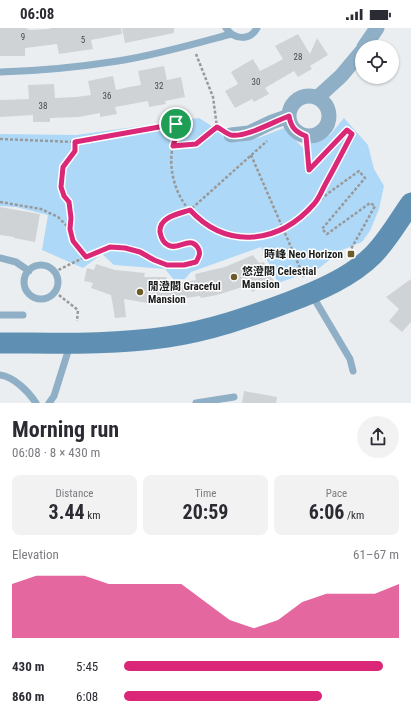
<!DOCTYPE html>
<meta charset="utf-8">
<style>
body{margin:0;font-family:"Roboto Condensed","Noto Sans TC",sans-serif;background:#f2f2f3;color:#2b2b33;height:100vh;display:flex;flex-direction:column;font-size:15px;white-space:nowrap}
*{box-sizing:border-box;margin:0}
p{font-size:13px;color:#7c7c81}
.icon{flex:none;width:22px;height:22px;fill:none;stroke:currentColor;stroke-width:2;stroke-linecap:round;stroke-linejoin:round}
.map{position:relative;height:375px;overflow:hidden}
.panel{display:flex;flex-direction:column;background:#fff;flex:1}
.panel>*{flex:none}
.controls{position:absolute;left:355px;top:12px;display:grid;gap:8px}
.controls a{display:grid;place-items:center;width:44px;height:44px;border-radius:50%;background:#fff;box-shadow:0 1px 3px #0004;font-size:20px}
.pin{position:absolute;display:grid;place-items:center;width:34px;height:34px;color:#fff;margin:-17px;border:2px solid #fff;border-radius:50%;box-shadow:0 1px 4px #0007}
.round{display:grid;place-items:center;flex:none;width:42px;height:42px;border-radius:21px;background:#f2f2f3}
.headline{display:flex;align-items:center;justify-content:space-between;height:68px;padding:0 12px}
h1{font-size:22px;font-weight:700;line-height:30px}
.figures{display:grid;grid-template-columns:repeat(3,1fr);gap:6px;height:68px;padding:4px 12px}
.figures div{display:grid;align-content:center;border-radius:8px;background:#f2f2f3;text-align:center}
.figures b{font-size:20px;font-weight:700}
.figures small{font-size:11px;font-weight:400}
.figures p{font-size:11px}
.chart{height:112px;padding:8px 12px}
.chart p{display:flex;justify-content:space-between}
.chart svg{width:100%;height:72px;margin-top:4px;fill:#db2777;opacity:.7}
ul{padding:0 12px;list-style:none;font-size:13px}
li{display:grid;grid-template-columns:64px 48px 1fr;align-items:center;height:30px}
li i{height:10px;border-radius:5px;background:#db2777}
.status{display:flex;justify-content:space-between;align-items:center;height:28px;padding:0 20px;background:#fff;direction:ltr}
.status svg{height:11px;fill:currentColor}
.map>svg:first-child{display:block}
.green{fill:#aed8f8}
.building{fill:#d0d3d6}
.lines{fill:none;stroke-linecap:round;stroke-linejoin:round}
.path{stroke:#97999a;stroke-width:2.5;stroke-dasharray:3 2;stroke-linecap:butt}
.lane{stroke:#8fafc7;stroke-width:7}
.street{stroke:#8fafc7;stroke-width:15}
.secondary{stroke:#5f90b3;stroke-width:21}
.route-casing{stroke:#fff;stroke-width:8}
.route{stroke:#db2777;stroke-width:5}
.poi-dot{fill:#6d5c2a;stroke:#fff;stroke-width:1.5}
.labels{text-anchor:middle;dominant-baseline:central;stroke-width:3;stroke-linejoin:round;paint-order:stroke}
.number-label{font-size:9px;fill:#48494a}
.poi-label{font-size:11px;font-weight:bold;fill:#1a1b1b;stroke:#fff;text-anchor:start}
</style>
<div class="status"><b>06:08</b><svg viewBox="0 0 49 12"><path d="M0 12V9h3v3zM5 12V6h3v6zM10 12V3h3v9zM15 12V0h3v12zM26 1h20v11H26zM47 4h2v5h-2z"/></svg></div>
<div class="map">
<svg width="411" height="375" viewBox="0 0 411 375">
<rect width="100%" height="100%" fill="#ebeef0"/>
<!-- green -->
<path class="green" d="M 199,90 L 237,114 L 261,109 L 284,100 L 302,119 L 330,107 L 344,90 L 368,117 L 374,141 L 384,158 L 379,181 L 370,203 L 362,214 L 342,222 L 318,241 L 278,255 L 261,219 L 191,244 L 185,251 L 174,252 L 165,241 L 114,237 L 102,226 L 83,240 L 42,222 L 48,187 L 16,179 L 0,178 L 0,106 L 76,107 Z"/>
<!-- building -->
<path class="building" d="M 0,0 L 25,0 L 30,2 L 49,1 L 51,0 L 121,0 L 122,6 L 91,12 L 93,21 L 59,26 L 57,16 L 25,20 L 25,28 L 0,28 Z
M 122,0 L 174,0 L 174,5 L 125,15 Z
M 298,6 L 310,26 L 317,10 L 328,27 L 310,38 L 312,41 L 298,49 L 294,43 L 265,60 L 269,66 L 254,74 L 252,71 L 235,80 L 225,63 L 238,56 L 231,44 L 253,31 L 260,43 L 272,37 L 283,31 L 275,18 Z
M 164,38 L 167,52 L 181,49 L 185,69 L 165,73 L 166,76 L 149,79 L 148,73 L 115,79 L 117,86 L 100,89 L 100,85 L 79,89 L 50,90 L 50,94 L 33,94 L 33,87 L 0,89 L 0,72 L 29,71 L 28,57 L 54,56 L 55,70 L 76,69 L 91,67 L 88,53 L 113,48 L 116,62 L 129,59 L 141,57 L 138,43 Z
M 0,179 L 40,186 L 35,214 L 14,210 L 14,209 L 0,207 Z
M 253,227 L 259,235 L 264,234 L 274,253 L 252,264 L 249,257 L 217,267 L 201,270 L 200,268 L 170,272 L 169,275 L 147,275 L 124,271 L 126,289 L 115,290 L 111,267 L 91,260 L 93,255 L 84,253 L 87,240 L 94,242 L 96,236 L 115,242 L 145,245 L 144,249 L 166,249 L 169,255 L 177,255 L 196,252 L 195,246 L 225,239 Z
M 411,251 L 411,294 L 402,304 L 389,293 L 399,281 L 386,269 Z
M 244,363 L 277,369 L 276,375 L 242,375 Z"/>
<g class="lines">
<!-- path -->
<path class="path" d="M 196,26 L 213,69 L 217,99 L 219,100
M 306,108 L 309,142 L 347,101 L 352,106 L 316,174
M 0,111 L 75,114 L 176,96 C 177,106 175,109 173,117 C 170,130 171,144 175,156 C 180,174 195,192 211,200 C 238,214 270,213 295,194 C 302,189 308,182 315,176 C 329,164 344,154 359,143 L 365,150 L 322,201 L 327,206 L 370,175 L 375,178 L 351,221
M 173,118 L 196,116 L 217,99
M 251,127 L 304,249
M 0,174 L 41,181 L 58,189 L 70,201 L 73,213 L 85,229 L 110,219 L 125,220 L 140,224 L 154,232 L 167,237 L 184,237 L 196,234 L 199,229 L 199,222 L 196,217 L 190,214 L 184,215 L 179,219 L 173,219 L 167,217 L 163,212 L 160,207 L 160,201 L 162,195 L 167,191 L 190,182 L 267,113
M 70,200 L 71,189 L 69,174 L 64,168 L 61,159 L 61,150 L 63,139 L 75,123 L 75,114
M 54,244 L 85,229
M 55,264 L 78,282 L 77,293"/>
<!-- lane -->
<path class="lane" d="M 226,0 C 234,12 250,13 257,0
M 0,44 C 40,43 79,39 118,33 C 156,27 194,16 231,6
M 0,230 L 16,234 L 29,243
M24 254a17 17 0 1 1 34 0a17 17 0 1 1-34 0Z
M 312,267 L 350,331 L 353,343
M 0,287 L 23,287
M 0,347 C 14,349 28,363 36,375
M 49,375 L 54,368 L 70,317
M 196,375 L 234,369"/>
<!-- street -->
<path class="street" d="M 364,19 L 377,0
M289 88a20 20 0 1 1 40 0a20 20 0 1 1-40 0Z
M 318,69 L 341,48 L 362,23
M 231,107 L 249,105 L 272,94 L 289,88"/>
<!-- secondary -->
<path class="secondary" d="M 0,315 C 56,315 112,317 167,309 C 209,303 249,289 289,274 C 318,263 351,249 373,227 C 388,212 399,192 411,175"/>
</g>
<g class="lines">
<defs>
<path id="route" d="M 289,88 C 291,99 295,104 306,108 L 309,142 L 347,102 L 352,106 C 343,123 335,139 326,155 C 322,162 319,171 314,176 C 279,216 227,222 190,182 C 178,186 159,189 160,204 C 161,209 163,215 168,217 C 178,223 190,207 198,220 C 201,225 199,229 196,234 L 184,237 L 167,237 L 154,232 L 140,224 L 125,220 L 110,219 L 86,229 L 73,213 L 70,201 L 71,190 L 69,174 L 64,168 L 61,159 L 63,139 L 75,123 L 75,114 L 176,96 L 177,105 L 173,118 L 196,116 L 217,99 C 221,101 227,106 231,107 C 245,110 275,93 289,88 Z"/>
</defs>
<!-- route casing -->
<use href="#route" class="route-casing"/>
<!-- route -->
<use href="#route" class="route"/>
</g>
<!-- markers -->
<g class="poi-dot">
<rect x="347" y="222" width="8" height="8" rx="2"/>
<circle cx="234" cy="249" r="4"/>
<circle cx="140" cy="264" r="4"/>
</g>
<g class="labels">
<!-- number labels -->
<g class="number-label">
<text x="23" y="9">9</text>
<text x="83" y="12">5</text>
<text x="298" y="29">28</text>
<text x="256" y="54">30</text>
<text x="159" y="58">32</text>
<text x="107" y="68">36</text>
<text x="43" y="78">38</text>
</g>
<!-- poi labels -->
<g class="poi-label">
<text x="343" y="226" text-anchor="end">時峰 Neo Horizon</text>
<text x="242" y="243">悠澄閣 Celestial<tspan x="242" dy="13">Mansion</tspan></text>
<text x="148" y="258">閒澄閣 Graceful<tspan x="148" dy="13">Mansion</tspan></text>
</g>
</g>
</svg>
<div class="controls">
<a><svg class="icon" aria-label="locate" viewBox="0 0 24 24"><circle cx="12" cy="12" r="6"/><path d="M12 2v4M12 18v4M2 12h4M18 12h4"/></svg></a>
</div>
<div class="pin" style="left:176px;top:96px;background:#1e9e55"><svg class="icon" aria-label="arrive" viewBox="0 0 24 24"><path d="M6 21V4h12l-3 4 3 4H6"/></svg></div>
</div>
<section class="panel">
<div class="headline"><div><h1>Morning run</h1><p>06:08 · 8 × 430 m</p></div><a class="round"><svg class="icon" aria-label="share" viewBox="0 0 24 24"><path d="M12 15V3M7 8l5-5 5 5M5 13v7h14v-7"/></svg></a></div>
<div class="figures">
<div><p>Distance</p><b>3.44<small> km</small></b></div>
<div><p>Time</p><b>20:59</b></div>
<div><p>Pace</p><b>6:06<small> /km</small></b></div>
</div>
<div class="chart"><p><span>Elevation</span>61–67 m</p>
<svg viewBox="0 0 160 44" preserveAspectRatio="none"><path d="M0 44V11L10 6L20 6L30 6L40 11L50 11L60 11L70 11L80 22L90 33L100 38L110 33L120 22L130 17L140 17L150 17L160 11V44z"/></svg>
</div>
<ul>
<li><b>430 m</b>5:45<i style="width:94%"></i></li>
<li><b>860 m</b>6:08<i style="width:72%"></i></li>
</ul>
</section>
